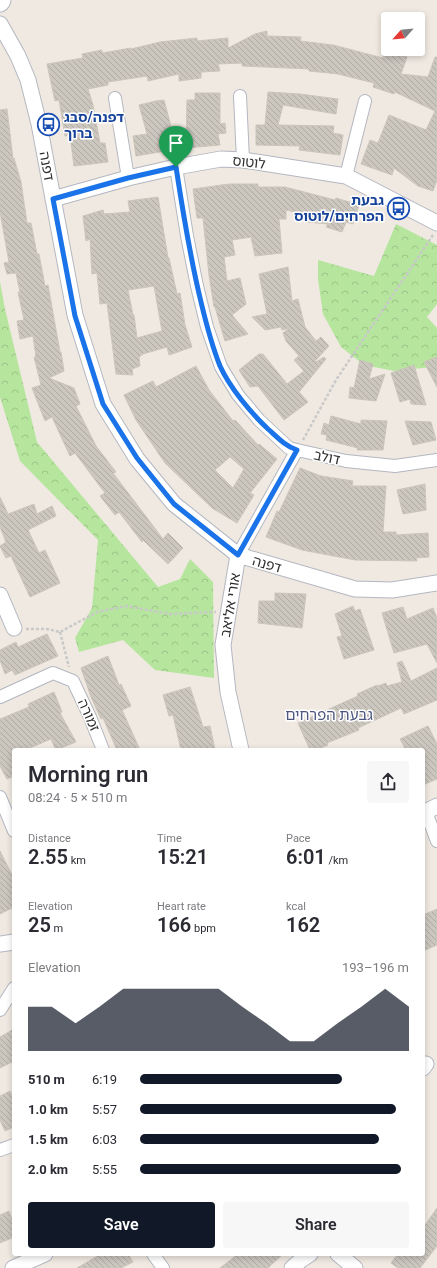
<!DOCTYPE html>
<meta charset="utf-8">
<style>
body{margin:0;font-family:Roboto,"Noto Sans Hebrew",sans-serif;background:#f7f7f7;color:#2b2b33;height:100vh;display:flex;flex-direction:column;font-size:15px;white-space:nowrap}
*{box-sizing:border-box;margin:0}
p{font-size:13px;color:#7c7c81}
.icon{flex:none;width:22px;height:22px;fill:none;stroke:currentColor;stroke-width:2;stroke-linecap:round;stroke-linejoin:round}
.map{position:relative;flex:1;overflow:hidden}
.side{position:absolute;left:12px;top:748px;width:413px;height:508px;display:flex;flex-direction:column;background:#fff;border-radius:4px;box-shadow:0 2px 6px #0003}
.side>*{flex:none}
.needle{width:26px;rotate:243deg}
.controls{position:absolute;left:381px;top:12px;display:grid;gap:8px}
.controls a{display:grid;place-items:center;width:44px;height:44px;border-radius:4px;background:#fff;box-shadow:0 2px 6px #0003;font-size:20px}
.pin{position:absolute;display:grid;place-items:center;width:34px;height:34px;color:#fff;margin:-41px -17px;border-radius:50% 50% 50% 0;rotate:-45deg;box-shadow:0 0 4px #0007}
.pin .icon{rotate:45deg}
.round{display:grid;place-items:center;flex:none;width:42px;height:42px;border-radius:4px;background:#f7f7f7}
.summary{display:flex;align-items:center;justify-content:space-between;height:68px;padding:0 16px}
h1{font-size:22px;font-weight:600;line-height:30px}
.stats{display:grid;grid-template-columns:repeat(3,1fr);gap:6px;height:68px;padding:4px 16px}
.stats div{display:grid;align-content:center}
.stats b{font-size:20px;font-weight:600}
.stats small{font-size:11px;font-weight:400}
.stats p{font-size:11px}
.chart{height:112px;padding:8px 16px}
.chart p{display:flex;justify-content:space-between}
.chart svg{width:100%;height:72px;margin-top:4px;fill:#111827;opacity:.7}
.action{display:flex;gap:8px;margin-top:auto;padding:8px 16px}
.action a{flex:1;height:46px;border-radius:4px;background:#111827;color:#fff;font-size:16px;font-weight:600;line-height:46px;text-align:center}
.action a+a{background:#f7f7f7;color:#2b2b33}
ul{padding:0 16px;list-style:none;font-size:13px}
li{display:grid;grid-template-columns:64px 48px 1fr;align-items:center;height:30px}
li i{height:10px;border-radius:5px;background:#111827}
.map>svg:first-child{display:block}
.park{fill:url(#park-crowns)}
.building{fill:url(#building-back-hatch);stroke:#cbc5ba;fill-rule:evenodd}
.lines{fill:none;stroke-linecap:round;stroke-linejoin:round}
.pedestrian-casing{stroke:#b4b7c1;stroke-width:14}
.minor-casing{stroke:#b4b7c1;stroke-width:17}
.tertiary-casing{stroke:#b4b7c1;stroke-width:21}
.path{stroke:#c9c9c9;stroke-width:2.5;stroke-dasharray:3 2;stroke-linecap:butt}
.pedestrian{stroke:#fff;stroke-width:12}
.minor{stroke:#fff;stroke-width:15}
.tertiary{stroke:#fff;stroke-width:19}
.route-casing{stroke:#fff;stroke-width:8}
.route{stroke:#1a73e8;stroke-width:5}
.labels{text-anchor:middle;dominant-baseline:central;stroke-width:3;stroke-linejoin:round;paint-order:stroke}
.transit-label{font-size:14px;font-weight:bold;fill:#164399;stroke:#fff;text-anchor:start}
.street-label{font-size:14px;fill:#2e2e2e;stroke:#fff}
.neighbourhood-label{font-size:15px;fill:#4d5680;stroke:#fff}
</style>
<div class="map">
<svg width="437" height="1268" viewBox="0 0 437 1268">
<defs>
<pattern id="park-crowns" width="20" height="18" patternUnits="userSpaceOnUse"><rect width="20" height="18" fill="#b6e59e"/><path d="M2 6a3 3 0 1 1 6 0M12 15a3 3 0 1 1 6 0" fill="none" stroke="#9dc588"/></pattern>
<pattern id="building-back-hatch" width="6" height="6" patternUnits="userSpaceOnUse"><rect width="6" height="6" fill="#cbc7bf"/><path d="M-1 5l2 2M0 0l6 6M5-1l2 2" fill="none" stroke="#afaba4"/></pattern>
</defs>
<rect width="100%" height="100%" fill="#efe9e1"/>
<!-- park -->
<path class="park" d="M 396,224 L 437,245 L 437,304 L 427,317 L 437,328 L 437,365 L 432,367 L 394,371 L 364,365 L 341,347 L 323,314 L 318,279 L 318,260 L 374,276 Z
M 0,282 L 5,309 L 37,442 L 158,587 L 180,579 L 190,559 L 213,582 L 214,678 L 155,670 L 123,640 L 79,652 L 75,638 L 92,608 L 98,540 L 20,461 L 0,397 Z"/>
<!-- building -->
<path class="building" d="M 267,31 L 267,36 L 301,37 L 300,41 L 333,45 L 383,58 L 385,50 L 407,57 L 401,74 L 428,77 L 435,57 L 437,57 L 437,180 L 433,191 L 418,186 L 394,168 L 392,175 L 361,164 L 370,140 L 378,143 L 389,115 L 426,130 L 435,111 L 395,92 L 394,94 L 373,87 L 374,83 L 338,74 L 309,71 L 309,69 L 242,66 L 242,63 L 218,64 L 220,71 L 201,72 L 201,78 L 179,81 L 179,74 L 148,81 L 147,76 L 108,82 L 108,85 L 88,89 L 93,105 L 100,143 L 105,143 L 108,162 L 74,166 L 70,135 L 65,136 L 59,100 L 55,101 L 47,64 L 83,58 L 82,54 L 102,50 L 102,53 L 131,48 L 131,49 L 160,42 L 197,38 L 197,41 L 228,38 L 228,48 L 255,34 Z
M 268,92 L 300,94 L 338,99 L 336,114 L 283,105 L 278,125 L 334,126 L 333,133 L 343,135 L 340,155 L 299,150 L 300,146 L 256,145 L 256,125 L 265,125 Z
M 195,93 L 220,93 L 220,124 L 225,123 L 226,133 L 218,134 L 220,145 L 186,148 L 187,100 L 195,100 Z
M 164,100 L 177,149 L 136,156 L 133,136 L 147,134 L 139,105 L 156,101 Z
M 7,109 L 13,159 L 14,158 L 21,182 L 27,223 L 31,223 L 37,254 L 39,254 L 45,286 L 48,285 L 60,352 L 61,352 L 64,371 L 49,378 L 74,388 L 80,404 L 76,406 L 96,446 L 116,472 L 113,473 L 163,539 L 168,533 L 183,548 L 168,564 L 143,540 L 142,542 L 119,512 L 115,515 L 100,496 L 105,493 L 75,453 L 70,456 L 52,417 L 45,421 L 32,388 L 41,385 L 34,357 L 36,357 L 33,336 L 20,339 L 17,321 L 24,320 L 18,292 L 20,292 L 16,273 L 7,274 L 4,263 L 9,262 L 0,212 L 0,110 Z
M 229,184 L 258,184 L 258,187 L 285,187 L 335,200 L 336,198 L 359,205 L 353,224 L 346,222 L 342,232 L 326,227 L 328,224 L 307,222 L 304,214 L 286,210 L 286,219 L 279,219 L 282,253 L 255,256 L 251,237 L 232,240 L 235,255 L 224,257 L 227,281 L 240,278 L 246,304 L 232,315 L 248,334 L 225,341 L 215,307 L 214,307 L 209,275 L 203,218 L 197,218 L 193,189 Z
M 158,197 L 168,258 L 169,258 L 177,294 L 180,293 L 185,325 L 192,347 L 169,355 L 167,347 L 143,354 L 139,357 L 140,366 L 132,369 L 133,375 L 116,374 L 107,303 L 100,304 L 97,273 L 92,274 L 90,239 L 86,241 L 83,216 L 103,210 L 104,214 L 130,212 L 128,201 ZM 154,286 L 162,331 L 137,338 L 134,315 L 133,315 L 128,290 Z
M 288,267 L 292,301 L 298,299 L 305,327 L 316,341 L 321,337 L 329,346 L 315,361 L 316,362 L 324,357 L 326,359 L 299,392 L 308,402 L 284,420 L 258,386 L 250,387 L 239,370 L 259,354 L 263,354 L 287,384 L 304,371 L 294,360 L 299,356 L 286,341 L 283,333 L 289,328 L 282,330 L 281,327 L 265,330 L 252,317 L 267,314 L 259,274 Z
M 437,357 L 437,387 L 424,362 Z
M 360,360 L 373,364 L 369,379 L 385,374 L 376,401 L 349,398 L 350,387 L 354,388 Z
M 414,365 L 416,372 L 426,405 L 411,404 L 410,399 L 400,402 L 391,373 Z
M 196,366 L 209,390 L 233,421 L 235,420 L 258,445 L 259,444 L 277,459 L 250,493 L 254,495 L 237,523 L 212,508 L 165,463 L 136,420 L 124,395 L 153,381 L 156,387 ZM 230,457 L 244,469 L 233,488 L 215,470 Z
M 331,416 L 361,424 L 361,420 L 387,421 L 383,450 L 357,450 L 358,448 L 326,440 L 327,435 L 321,434 L 324,423 L 329,425 Z
M 405,421 L 431,422 L 436,440 L 413,445 Z
M 300,468 L 321,476 L 353,481 L 352,486 L 386,486 L 383,532 L 396,532 L 396,535 L 428,533 L 429,557 L 416,558 L 417,561 L 355,560 L 302,550 L 266,537 L 277,511 L 279,512 Z
M 425,484 L 426,510 L 403,514 L 397,490 Z
M 0,497 L 8,514 L 34,504 L 37,514 L 52,506 L 56,516 L 28,530 L 39,553 L 45,550 L 60,583 L 30,597 L 11,556 L 6,558 L 0,546 L 6,542 L 0,527 Z
M 275,593 L 306,594 L 302,628 L 258,623 L 259,601 L 275,601 Z
M 353,606 L 355,611 L 360,609 L 374,650 L 344,659 L 337,637 L 342,636 L 335,614 Z
M 403,607 L 407,619 L 433,608 L 437,618 L 437,663 L 427,644 L 394,653 L 382,613 Z
M 47,634 L 58,656 L 15,675 L 12,670 L 5,674 L 0,660 L 0,650 L 16,642 L 18,647 Z
M 108,656 L 119,685 L 121,684 L 131,706 L 122,710 L 140,750 L 117,750 L 103,718 L 101,719 L 91,697 L 81,668 Z
M 402,661 L 411,681 L 437,668 L 437,700 L 404,714 L 401,708 L 358,728 L 359,730 L 327,743 L 328,745 L 316,750 L 310,750 L 298,723 L 358,696 L 357,694 L 377,685 L 378,686 L 386,683 L 387,686 L 402,682 L 397,663 Z
M 190,687 L 203,727 L 210,726 L 215,750 L 181,750 L 173,715 L 169,716 L 163,695 Z
M 54,692 L 62,712 L 60,713 L 76,742 L 56,750 L 51,739 L 25,750 L 14,750 L 14,776 L 7,779 L 0,766 L 0,719 L 29,707 L 28,704 Z
M 428,726 L 437,744 L 437,779 L 423,785 L 423,750 L 406,750 L 400,739 Z
M 0,851 L 14,879 L 14,907 L 0,914 Z
M 437,909 L 437,945 L 423,951 L 423,915 Z
M 14,1029 L 14,1061 L 0,1068 L 0,1037 Z
M 10,1091 L 14,1099 L 14,1127 L 5,1131 L 0,1120 L 0,1096 Z
M 437,1208 L 437,1246 L 420,1268 L 398,1268 L 391,1263 L 398,1254 L 423,1254 L 423,1228 Z
M 9,1211 L 14,1226 L 14,1237 L 0,1243 L 0,1215 Z
M 101,1254 L 128,1254 L 133,1262 L 121,1268 L 77,1268 Z
M 238,1254 L 283,1254 L 268,1268 L 220,1268 Z"/>
<g class="lines">
<defs>
<path id="pedestrian" d="M 240,96 L 243,160
M 115,98 L 128,178
M 176,167 L 187,236 L 197,286 L 207,327 L 221,367 L 238,395 L 259,420 L 289,448 L 297,450 L 346,461 L 395,466 L 437,460
M 346,176 L 365,101
M 238,555 L 297,450
M 0,697 L 53,673 L 73,681 L 90,717 L 103,750
M 0,797 L 14,831
M 426,812 L 437,841
M 0,1010 L 14,988
M 0,1150 L 14,1145
M 153,1254 L 163,1268"/>
<path id="minor" d="M 0,24 L 18,56 L 28,80 L 39,124 L 75,315 L 103,404 L 137,459 L 174,504 L 238,555 L 355,589 L 392,590 L 437,583
M 53,199 L 128,178 L 176,167 L 221,159 L 243,160 L 346,176 L 437,223
M 238,555 L 223,645 L 228,692 L 241,750
M 0,595 L 14,628
M 423,813 L 437,806
M 0,944 L 14,942
M 423,1068 L 426,1064
M 338,1254 L 355,1268
M 13,1268 L 45,1254
M 292,1268 L 301,1260 L 310,1254"/>
<path id="tertiary" d="M 0,2 L 1,0"/>
</defs>
<!-- pedestrian casing -->
<use href="#pedestrian" class="pedestrian-casing"/>
<!-- minor casing -->
<use href="#minor" class="minor-casing"/>
<!-- tertiary casing -->
<use href="#tertiary" class="tertiary-casing"/>
<!-- path -->
<path class="path" d="M 303,440 L 336,380 L 433,235
M 26,629 L 47,629 L 60,632 L 97,612 L 126,606 L 170,614 L 216,612
M 60,632 L 69,667"/>
<!-- pedestrian -->
<use href="#pedestrian" class="pedestrian"/>
<!-- minor -->
<use href="#minor" class="minor"/>
<!-- tertiary -->
<use href="#tertiary" class="tertiary"/>
</g>
<g class="lines">
<defs>
<path id="route" d="M 176,167 C 183,213 190,257 201,302 C 206,323 212,346 220,366 C 230,388 251,413 268,429 C 277,437 285,446 297,450 L 238,555 L 174,504 L 137,458 L 103,404 L 75,316 L 53,199 L 128,178 Z"/>
</defs>
<!-- route casing -->
<use href="#route" class="route-casing"/>
<!-- route -->
<use href="#route" class="route"/>
</g>
<!-- icons -->
<defs>
<symbol id="bus-ring" viewBox="-11 -11 22 22"><circle r="9.5" fill="#fff" stroke="#1a4fb4" stroke-width="1.5"/><path d="M-5-6H5V4H4V6H2V4H-2V6H-4V4H-5ZM-3.5-4V0h7V-4ZM-3.5 1.2v1.5H-2V1.2ZM2 1.2v1.5H3.5V1.2Z" fill="#1a4fb4"/></symbol>
</defs>
<g fill-rule="evenodd">
<use href="#bus-ring" x="36" y="112" width="25" height="25"/>
<use href="#bus-ring" x="386" y="196" width="25" height="25"/>
</g>
<g class="labels">
<!-- transit labels -->
<g class="transit-label">
<text x="64" y="117">דפנה/סבג<tspan x="64" dy="16">ברוך</tspan></text>
<text x="384" y="200" text-anchor="end">גבעת<tspan x="384" dy="16">הפרחים/לוטוס</tspan></text>
</g>
<!-- street labels -->
<g class="street-label">
<text transform="translate(249 162) rotate(6)">לוטוס</text>
<text transform="translate(47 166) rotate(80)">דפנה</text>
<text transform="translate(327 457) rotate(12)">דולב</text>
<text transform="translate(267 564) rotate(16)">דפנה</text>
<text transform="translate(230 605) rotate(-81)">אורי אליאב</text>
<text transform="translate(89 715) rotate(66)">זמורה</text>
</g>
<!-- neighbourhood labels -->
<g class="neighbourhood-label">
<text x="329" y="715">גבעת הפרחים</text>
</g>
</g>
</svg>
<div class="controls">
<a><svg class="needle" viewBox="-14 -14 28 28"><path d="M0-13l5 13h-10z" fill="#e53935"/><path d="M0 13l5-13h-10z" fill="#7c7c81"/></svg></a>
</div>
<div class="pin" style="left:176px;top:167px;background:#1e9e55"><svg class="icon" aria-label="arrive" viewBox="0 0 24 24"><path d="M6 21V4h12l-3 4 3 4H6"/></svg></div>
<section class="side">
<div class="summary"><div><h1>Morning run</h1><p>08:24 · 5 × 510 m</p></div><a class="round"><svg class="icon" aria-label="share" viewBox="0 0 24 24"><path d="M12 15V3M7 8l5-5 5 5M5 13v7h14v-7"/></svg></a></div>
<div class="stats">
<div><p>Distance</p><b>2.55<small> km</small></b></div>
<div><p>Time</p><b>15:21</b></div>
<div><p>Pace</p><b>6:01<small> /km</small></b></div>
</div>
<div class="stats">
<div><p>Elevation</p><b>25<small> m</small></b></div>
<div><p>Heart rate</p><b>166<small> bpm</small></b></div>
<div><p>kcal</p><b>162</b></div>
</div>
<div class="chart"><p><span>Elevation</span>193–196 m</p>
<svg viewBox="0 0 160 44" preserveAspectRatio="none"><path d="M0 44V17L10 17L20 27L30 17L40 6L50 6L60 6L70 6L80 6L90 17L100 27L110 38L120 38L130 27L140 17L150 6L160 17V44z"/></svg>
</div>
<ul>
<li><b>510 m</b>6:19<i style="width:75%"></i></li>
<li><b>1.0 km</b>5:57<i style="width:95%"></i></li>
<li><b>1.5 km</b>6:03<i style="width:89%"></i></li>
<li><b>2.0 km</b>5:55<i style="width:97%"></i></li>
</ul>
<div class="action"><a>Save</a><a>Share</a></div>
</section>
</div>
